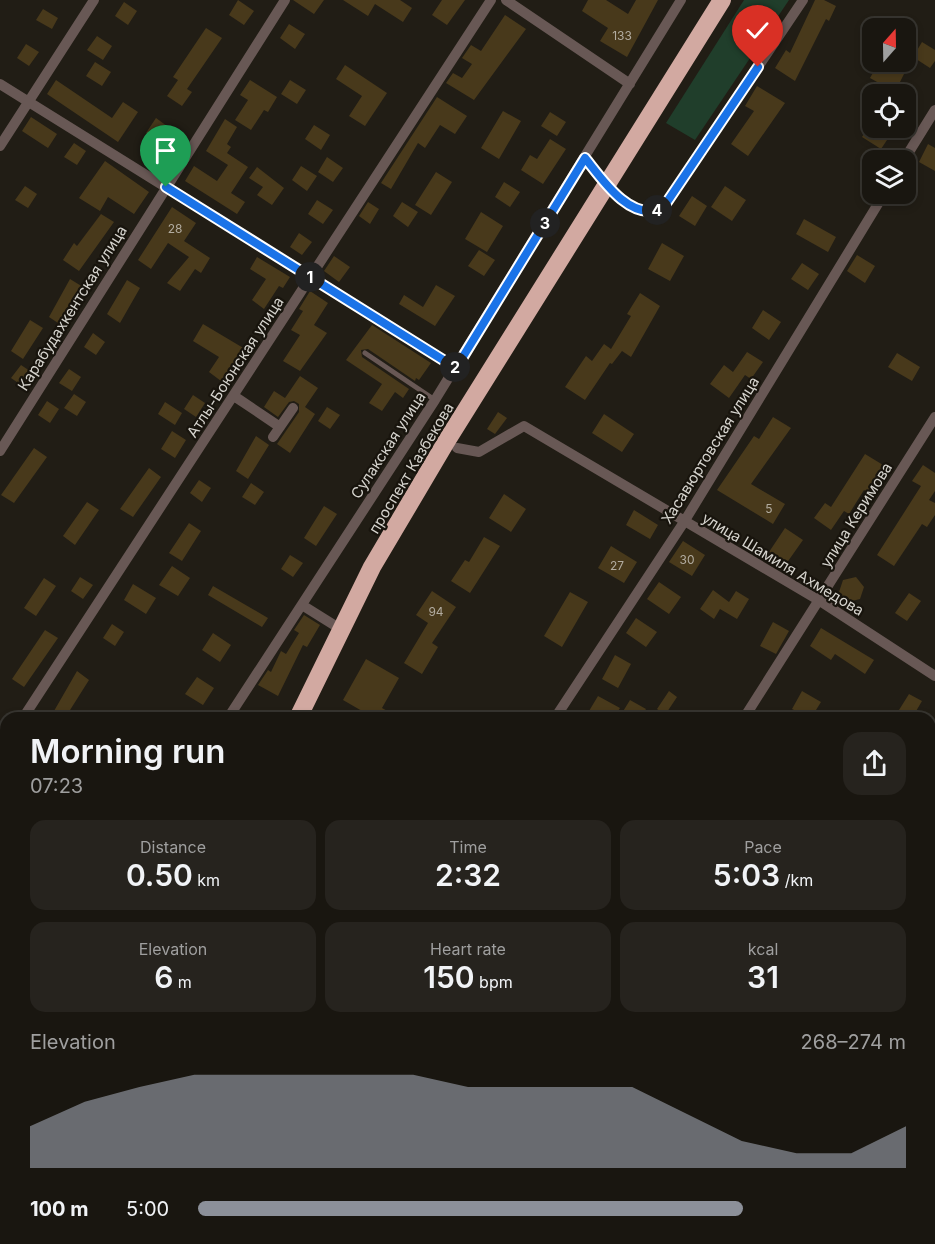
<!DOCTYPE html>
<meta charset="utf-8">
<style>
body{margin:0;font-family:Inter,sans-serif;background:#26231e;color:#f1f3f6;height:100vh;display:flex;flex-direction:column;font-size:22px;white-space:nowrap}
*{box-sizing:border-box;margin:0}
p{font-size:20px;color:#9f9f9f}
.icon{flex:none;width:33px;height:33px;fill:none;stroke:currentColor;stroke-width:2;stroke-linecap:round;stroke-linejoin:round}
.map{position:relative;flex:1;overflow:hidden}
.side{position:absolute;left:0px;top:712px;width:936px;height:532px;display:flex;flex-direction:column;background:#191610;border-radius:18px 18px 0 0;box-shadow:0 3px 9px #0003,0 0 0 2px #373530}
.side>*{flex:none}
.needle{width:39px;rotate:20deg}
.fabs{position:absolute;left:862px;top:18px;display:grid;gap:12px}
.fabs a{display:grid;place-items:center;width:54px;height:54px;border-radius:12px;background:#191610;box-shadow:0 3px 9px #0003,0 0 0 2px #373530;font-size:30px}
.pin{position:absolute;display:grid;place-items:center;width:51px;height:51px;color:#fff;margin:-62px -26px;border-radius:50% 50% 50% 0;rotate:-45deg;box-shadow:0 0 6px #0007}
.pin .icon{rotate:45deg}
.km{position:absolute;width:30px;height:30px;margin:-15px;border-radius:50%;background:#222;color:#fff;font-size:16px;line-height:30px;text-align:center}
.round{display:grid;place-items:center;flex:none;width:63px;height:63px;border-radius:18px;background:#26231e}
.summary{display:flex;align-items:center;justify-content:space-between;height:102px;padding:0 30px}
h1{font-size:33px;font-weight:600;line-height:45px}
.stats{display:grid;grid-template-columns:repeat(3,1fr);gap:9px;height:102px;padding:6px 30px}
.stats div{display:grid;align-content:center;border-radius:15px;background:#26231e;text-align:center}
.stats b{font-size:30px;font-weight:600}
.stats small{font-size:16px;font-weight:400}
.stats p{font-size:16px}
.chart{height:168px;padding:12px 30px}
.chart p{display:flex;justify-content:space-between}
.chart svg{width:100%;height:108px;margin-top:6px;fill:#8c9099;opacity:.7}
ul{padding:0 30px;list-style:none;font-size:20px}
li{display:grid;grid-template-columns:96px 72px 1fr;align-items:center;height:45px}
li i{height:15px;border-radius:8px;background:#8c9099}
.map>svg:first-child{display:block}
.green{fill:#203e2b}
.building{fill:#48391b}
.lines{fill:none;stroke-linecap:round;stroke-linejoin:round}
.lane{stroke:#685855;stroke-width:5}
.street{stroke:#685855;stroke-width:10}
.highway{stroke:#d2a9a1;stroke-width:18}
.route-casing{stroke:#fff;stroke-width:12}
.route{stroke:#1a73e8;stroke-width:8}
.labels{text-anchor:middle;dominant-baseline:central;stroke-width:4.5;stroke-linejoin:round;paint-order:stroke}
.number-label{font-size:12px;fill:#b2aca0}
.street-label{font-size:15px;fill:#d5d3cd;stroke:#18140d}
</style>
<div class="map">
<svg width="935" height="1244" viewBox="0 0 935 1244">
<rect width="100%" height="100%" fill="#211d15"/>
<!-- green -->
<path class="green" d="M 744,0 L 789,0 L 695,140 L 666,123 Z"/>
<!-- building -->
<path class="building" d="M 238,0 L 254,11 L 244,25 L 229,15 Z
M 293,0 L 324,0 L 314,14 Z
M 343,0 L 400,0 L 412,8 L 403,22 L 375,4 L 368,16 Z
M 442,0 L 465,0 L 447,25 L 432,15 Z
M 588,0 L 606,0 L 628,14 L 636,0 L 658,0 L 627,57 L 600,41 L 608,28 L 582,11 Z
M 815,0 L 824,0 L 836,6 L 829,21 L 826,19 L 795,81 L 775,68 L 786,50 L 790,53 Z
M 124,2 L 137,11 L 128,25 L 115,16 Z
M 43,9 L 58,18 L 52,29 L 36,20 Z
M 505,15 L 526,29 L 474,100 L 446,83 L 453,73 L 462,78 L 472,64 L 462,58 L 471,45 L 481,51 Z
M 289,24 L 305,34 L 295,49 L 280,38 Z
M 206,28 L 222,38 L 187,89 L 192,92 L 182,106 L 167,96 L 178,80 L 173,77 Z
M 97,36 L 112,46 L 103,60 L 87,50 Z
M 922,42 L 935,50 L 935,61 L 930,68 L 913,57 Z
M 26,44 L 39,52 L 29,66 L 17,58 Z
M 95,62 L 111,72 L 102,86 L 86,76 Z
M 879,62 L 904,74 L 895,92 L 870,78 Z
M 345,65 L 387,93 L 365,126 L 349,116 L 362,96 L 336,79 Z
M 56,80 L 112,118 L 123,102 L 138,112 L 118,142 L 47,94 Z
M 250,80 L 277,97 L 268,112 L 264,110 L 251,130 L 235,120 L 248,100 L 240,95 Z
M 290,80 L 306,90 L 297,104 L 281,94 Z
M 757,86 L 785,103 L 748,156 L 731,144 L 754,111 L 745,106 Z
M 437,97 L 467,116 L 455,134 L 440,125 L 425,148 L 418,143 L 391,189 L 381,183 Z
M 503,111 L 521,121 L 499,159 L 481,148 Z
M 550,112 L 566,122 L 557,136 L 541,126 Z
M 31,117 L 57,134 L 48,148 L 22,131 Z
M 156,118 L 171,129 L 162,143 L 146,133 Z
M 225,119 L 237,127 L 227,144 L 231,147 L 227,153 L 248,167 L 231,193 L 245,202 L 237,214 L 185,181 L 194,166 L 217,181 L 228,165 L 206,151 Z
M 314,125 L 330,135 L 321,150 L 305,139 Z
M 868,128 L 895,128 L 881,149 L 862,137 Z
M 550,139 L 566,149 L 543,184 L 521,170 L 530,155 L 537,159 Z
M 74,143 L 86,151 L 77,165 L 64,157 Z
M 928,144 L 935,148 L 935,171 L 919,162 Z
M 327,157 L 343,168 L 333,182 L 318,172 Z
M 105,161 L 149,192 L 134,214 L 108,197 L 100,211 L 79,198 Z
M 301,166 L 317,176 L 307,191 L 292,180 Z
M 257,167 L 284,188 L 272,205 L 257,195 L 263,187 L 249,178 Z
M 436,172 L 452,182 L 431,215 L 415,205 Z
M 504,182 L 520,192 L 510,207 L 495,197 Z
M 25,186 L 37,194 L 28,208 L 15,200 Z
M 725,186 L 746,200 L 732,221 L 711,207 Z
M 692,196 L 707,206 L 695,226 L 679,216 Z
M 317,200 L 333,210 L 323,224 L 308,214 Z
M 368,202 L 379,209 L 370,224 L 359,216 Z
M 402,202 L 418,212 L 408,227 L 393,216 Z
M 172,207 L 196,223 L 184,241 L 210,258 L 201,273 L 195,269 L 180,291 L 167,283 L 189,257 L 168,243 L 151,269 L 138,260 Z
M 481,212 L 503,226 L 487,252 L 465,239 Z
M 101,214 L 114,222 L 79,271 L 63,260 L 74,243 L 77,246 Z
M 804,219 L 836,237 L 828,252 L 796,234 Z
M 299,233 L 312,242 L 302,255 L 290,247 Z
M 662,243 L 684,256 L 670,281 L 648,269 Z
M 479,250 L 495,260 L 484,276 L 468,266 Z
M 857,255 L 875,266 L 865,283 L 847,271 Z
M 334,256 L 350,267 L 339,282 L 324,271 Z
M 257,257 L 290,277 L 283,288 L 279,286 L 264,309 L 252,300 L 266,279 L 250,269 Z
M 802,263 L 819,274 L 808,290 L 791,279 Z
M 70,279 L 83,287 L 61,325 L 49,317 Z
M 127,280 L 140,288 L 120,323 L 107,314 Z
M 436,285 L 455,296 L 435,326 L 399,304 L 404,295 L 423,307 Z
M 310,291 L 328,303 L 314,325 L 327,333 L 300,371 L 283,361 L 300,335 L 291,330 L 303,311 L 299,309 Z
M 640,293 L 660,306 L 631,357 L 622,351 L 612,364 L 610,363 L 585,400 L 565,387 L 586,356 L 592,361 L 604,344 L 611,349 L 631,316 L 627,314 Z
M 763,310 L 781,322 L 769,340 L 752,328 Z
M 30,320 L 43,328 L 23,359 L 11,351 Z
M 203,324 L 245,349 L 221,381 L 209,372 L 219,357 L 193,341 Z
M 372,325 L 431,363 L 419,380 L 416,378 L 415,381 L 368,349 L 361,350 L 362,357 L 409,389 L 403,398 L 395,392 L 382,411 L 369,403 L 382,384 L 346,360 Z
M 93,333 L 105,342 L 96,355 L 84,347 Z
M 747,352 L 763,362 L 751,379 L 745,375 L 729,398 L 710,384 L 724,365 L 733,372 Z
M 897,353 L 920,367 L 912,381 L 888,367 Z
M 21,365 L 33,373 L 24,387 L 11,378 Z
M 69,369 L 81,377 L 72,391 L 59,383 Z
M 300,376 L 318,388 L 305,407 L 315,414 L 290,453 L 277,444 L 299,412 L 299,404 L 294,401 L 289,402 L 278,417 L 264,407 L 274,391 L 285,398 Z
M 74,394 L 86,402 L 77,416 L 64,408 Z
M 193,395 L 205,403 L 196,417 L 184,409 Z
M 47,401 L 59,409 L 50,423 L 38,415 Z
M 165,402 L 182,413 L 175,425 L 158,414 Z
M 327,407 L 340,415 L 330,429 L 318,421 Z
M 498,412 L 507,418 L 495,434 L 487,429 Z
M 604,414 L 634,434 L 622,452 L 592,433 Z
M 773,417 L 791,428 L 751,484 L 785,504 L 773,524 L 717,490 L 754,436 L 759,439 Z
M 172,431 L 186,440 L 175,458 L 161,449 Z
M 256,436 L 269,445 L 248,479 L 236,471 Z
M 34,448 L 47,457 L 14,503 L 1,495 Z
M 865,454 L 888,468 L 872,495 L 864,490 L 849,514 L 844,511 L 831,530 L 814,518 L 825,503 L 831,507 Z
M 923,465 L 935,473 L 935,491 L 929,500 L 935,503 L 935,515 L 927,527 L 922,524 L 894,566 L 877,555 L 921,486 L 912,481 Z
M 149,468 L 161,477 L 133,517 L 120,509 Z
M 199,480 L 211,488 L 202,502 L 190,493 Z
M 251,483 L 264,492 L 255,505 L 242,497 Z
M 504,494 L 526,509 L 511,532 L 489,518 Z
M 87,502 L 99,510 L 75,545 L 63,536 Z
M 324,506 L 337,514 L 316,546 L 304,538 Z
M 634,510 L 658,525 L 650,539 L 626,525 Z
M 189,523 L 201,531 L 182,561 L 169,553 Z
M 785,528 L 803,540 L 786,564 L 769,552 Z
M 484,537 L 500,546 L 470,593 L 451,581 L 465,560 L 469,562 Z
M 683,541 L 705,555 L 692,576 L 669,562 Z
M 611,546 L 637,562 L 624,583 L 598,568 Z
M 290,555 L 303,563 L 293,577 L 281,569 Z
M 172,566 L 190,578 L 178,596 L 159,585 Z
M 80,577 L 93,585 L 83,599 L 71,591 Z
M 856,577 L 864,587 L 860,599 L 848,602 L 839,592 L 843,580 Z
M 44,578 L 56,586 L 36,616 L 24,608 Z
M 659,582 L 681,597 L 669,614 L 647,599 Z
M 133,584 L 156,598 L 146,614 L 124,600 Z
M 213,586 L 268,618 L 262,627 L 208,595 Z
M 713,590 L 729,602 L 736,591 L 749,599 L 737,619 L 720,609 L 714,619 L 700,609 Z
M 432,591 L 456,607 L 432,643 L 438,647 L 422,674 L 404,663 L 428,623 L 416,615 Z
M 570,592 L 588,602 L 562,647 L 544,636 Z
M 909,593 L 921,601 L 907,621 L 895,613 Z
M 304,615 L 320,625 L 307,647 L 303,645 L 278,696 L 258,685 L 268,670 L 271,672 L 281,651 L 286,654 L 299,633 L 294,630 Z
M 636,618 L 657,632 L 646,647 L 626,633 Z
M 773,622 L 789,631 L 776,654 L 760,646 Z
M 112,624 L 124,632 L 115,646 L 103,638 Z
M 821,628 L 874,660 L 865,674 L 835,654 L 831,660 L 810,646 Z
M 45,630 L 58,638 L 24,687 L 12,679 Z
M 213,633 L 231,645 L 220,662 L 202,650 Z
M 615,655 L 631,664 L 618,688 L 602,679 Z
M 366,659 L 399,678 L 382,708 L 400,718 L 358,718 L 362,711 L 343,700 Z
M 77,671 L 89,680 L 65,718 L 54,711 Z
M 197,677 L 214,688 L 203,705 L 185,694 Z
M 669,691 L 677,697 L 665,715 L 657,709 Z
M 802,691 L 821,702 L 811,718 L 792,709 Z
M 909,694 L 922,701 L 912,718 L 899,710 Z
M 598,696 L 620,708 L 614,718 L 603,718 L 589,711 Z
M 630,700 L 646,709 L 640,718 L 631,718 L 622,713 Z"/>
<g class="lines">
<!-- lane -->
<path class="lane" d="M 365,353 L 435,400"/>
<!-- street -->
<path class="street" d="M 506,0 L 630,84
M 0,84 L 456,368
M 0,146 L 94,0
M 585,158 C 601,178 635,226 664,207 L 803,0
M 904,160 L 935,110
M 234,396 L 280,427
M 273,437 L 293,408
M 457,448 L 479,452 L 524,426 L 820,601 L 935,676
M 0,451 L 285,0
M 302,605 L 334,625
M 23,718 L 491,0
M 228,718 L 435,400 L 681,0
M 555,718 L 684,522 L 884,194
M 744,718 L 935,417
M 930,735 L 935,727
M 0,754 L 6,745
M 0,868 L 6,861
M 0,881 L 6,887
M 0,1045 L 6,1051
M 930,1047 L 935,1039
M 0,1068 L 6,1070
M 0,1239 L 8,1244
M 249,1239 L 252,1244
M 388,1239 L 396,1244
M 552,1239 L 560,1244
M 873,1239 L 881,1244
M 108,1244 L 150,1242 L 158,1244"/>
<!-- highway -->
<path class="highway" d="M 298,718 L 372,567 L 446,442 L 722,0
M 323,1239 L 326,1244"/>
</g>
<g class="lines">
<defs>
<path id="route" d="M 166,187 L 456,368 L 585,158 C 602,179 628,219 659,210 L 667,202 L 758,67"/>
</defs>
<!-- route casing -->
<use href="#route" class="route-casing"/>
<!-- route -->
<use href="#route" class="route"/>
</g>
<g class="labels">
<!-- number labels -->
<g class="number-label">
<text x="622" y="35">133</text>
<text x="175" y="228">28</text>
<text x="769" y="508">5</text>
<text x="687" y="559">30</text>
<text x="617" y="565">27</text>
<text x="436" y="611">94</text>
</g>
<!-- street labels -->
<g class="street-label">
<text transform="translate(72 308) rotate(-58)">Карабудахкентская улица</text>
<text transform="translate(235 367) rotate(-57)">Атлы-Боюнская улица</text>
<text transform="translate(388 445) rotate(-57)">Сулакская улица</text>
<text transform="translate(710 450) rotate(-58)">Хасавюртовская улица</text>
<text transform="translate(411 468) rotate(-59)">проспект Казбекова</text>
<text transform="translate(856 515) rotate(-58)">улица Керимова</text>
<text transform="translate(783 564) rotate(31)">улица Шамиля Ахмедова</text>
</g>
</g>
</svg>
<div class="fabs">
<a><svg class="needle" viewBox="-14 -14 28 28"><path d="M0-13l5 13h-10z" fill="#e53935"/><path d="M0 13l5-13h-10z" fill="#9f9f9f"/></svg></a>
<a><svg class="icon" aria-label="locate" viewBox="0 0 24 24"><circle cx="12" cy="12" r="6"/><path d="M12 2v4M12 18v4M2 12h4M18 12h4"/></svg></a>
<a><svg class="icon" aria-label="layers" viewBox="0 0 24 24"><path d="M12 4l9 5-9 5-9-5zM3 14l9 5 9-5"/></svg></a>
</div>
<div class="pin" style="left:166px;top:187px;background:#1e9e55"><svg class="icon" aria-label="arrive" viewBox="0 0 24 24"><path d="M6 21V4h12l-3 4 3 4H6"/></svg></div>
<div class="pin" style="left:758px;top:67px;background:#d93025"><svg class="icon" aria-label="check" viewBox="0 0 24 24"><path d="M5 12l5 5 9-10"/></svg></div>
<b class="km" style="left:310px;top:277px">1</b>
<b class="km" style="left:455px;top:367px">2</b>
<b class="km" style="left:545px;top:223px">3</b>
<b class="km" style="left:657px;top:210px">4</b>
<section class="side">
<div class="summary"><div><h1>Morning run</h1><p>07:23</p></div><a class="round"><svg class="icon" aria-label="share" viewBox="0 0 24 24"><path d="M12 15V3M7 8l5-5 5 5M5 13v7h14v-7"/></svg></a></div>
<div class="stats">
<div><p>Distance</p><b>0.50<small> km</small></b></div>
<div><p>Time</p><b>2:32</b></div>
<div><p>Pace</p><b>5:03<small> /km</small></b></div>
</div>
<div class="stats">
<div><p>Elevation</p><b>6<small> m</small></b></div>
<div><p>Heart rate</p><b>150<small> bpm</small></b></div>
<div><p>kcal</p><b>31</b></div>
</div>
<div class="chart"><p><span>Elevation</span>268–274 m</p>
<svg viewBox="0 0 160 44" preserveAspectRatio="none"><path d="M0 44V27L10 17L20 11L30 6L40 6L50 6L60 6L70 6L80 11L90 11L100 11L110 11L120 22L130 33L140 38L150 38L160 27V44z"/></svg>
</div>
<ul>
<li><b>100 m</b>5:00<i style="width:77%"></i></li>
</ul>
</section>
</div>
